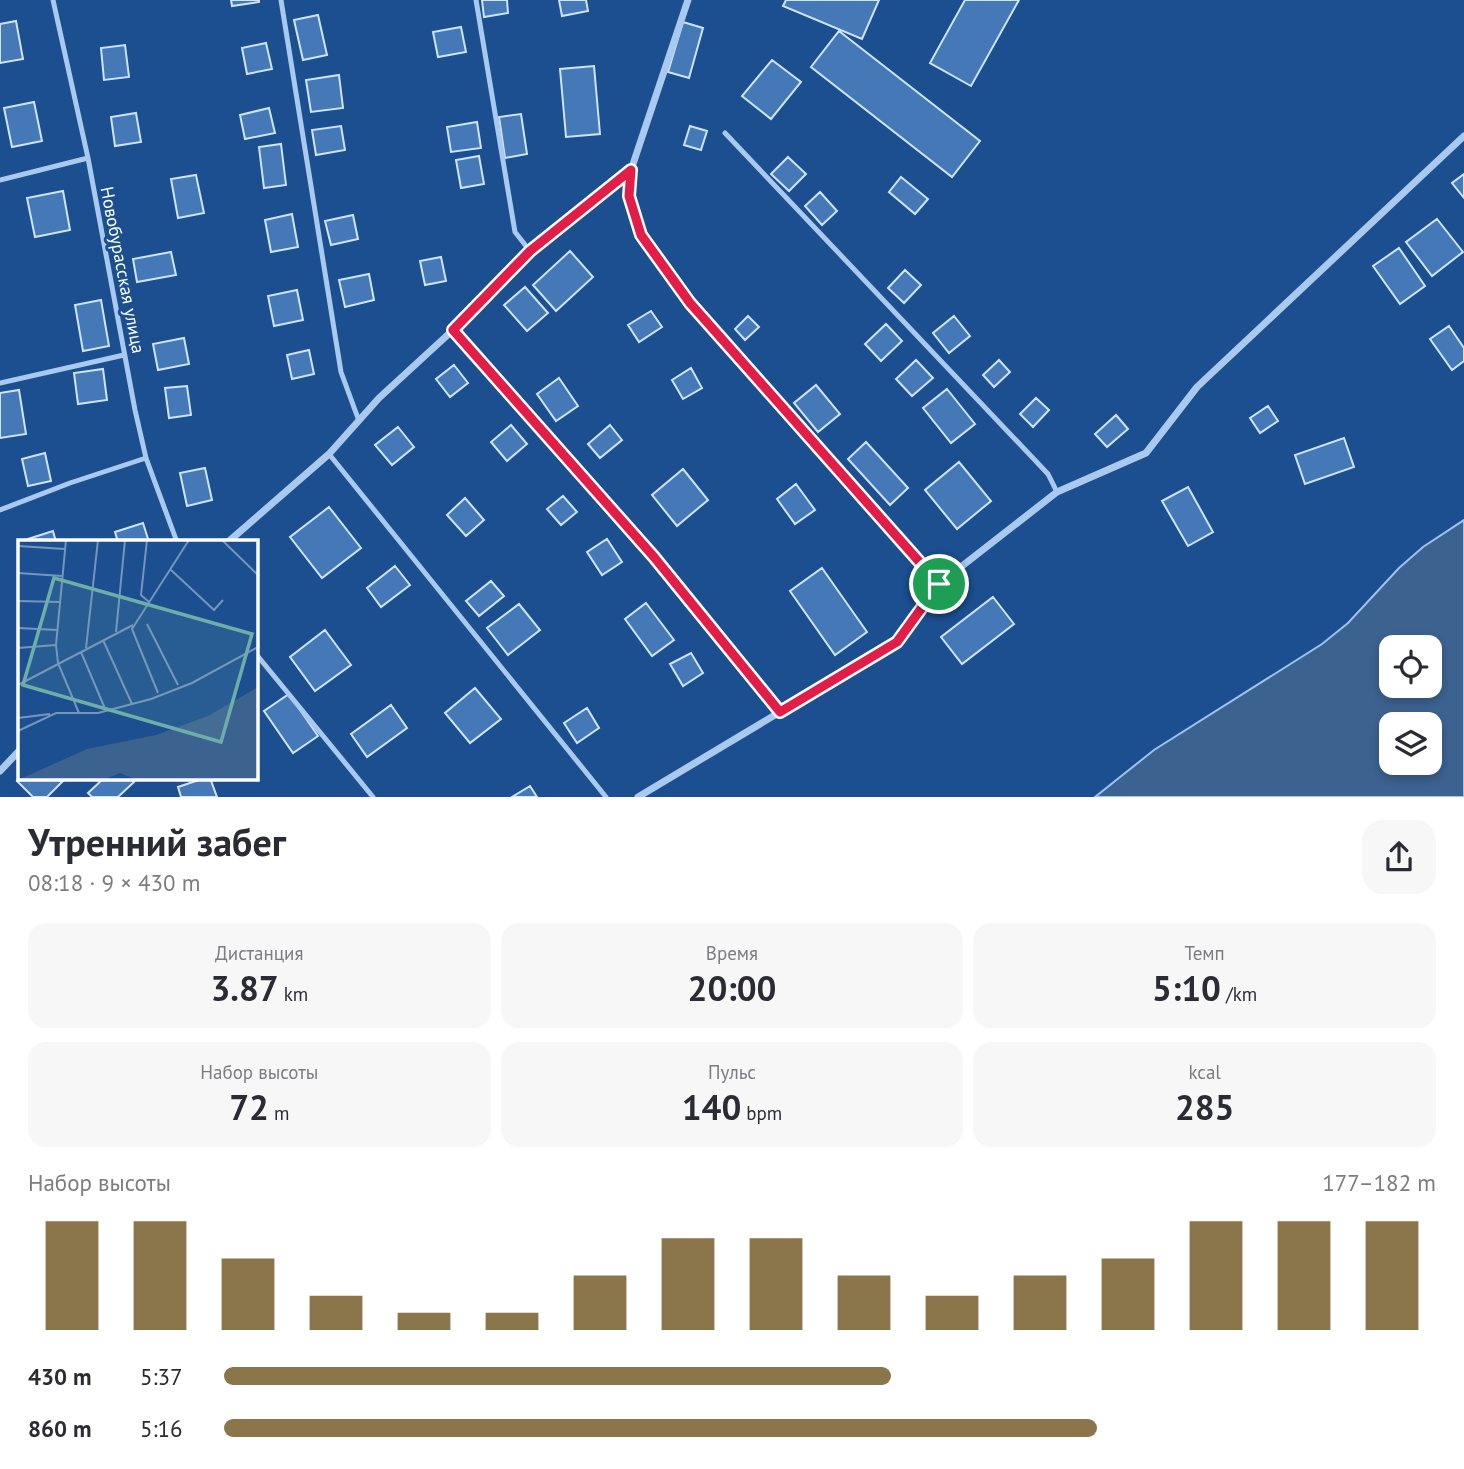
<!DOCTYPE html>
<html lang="ru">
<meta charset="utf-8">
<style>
body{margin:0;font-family:"PT Sans",sans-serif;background:#f7f7f7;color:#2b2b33;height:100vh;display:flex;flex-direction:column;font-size:26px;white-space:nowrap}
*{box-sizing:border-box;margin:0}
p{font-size:23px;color:#7c7c81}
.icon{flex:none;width:38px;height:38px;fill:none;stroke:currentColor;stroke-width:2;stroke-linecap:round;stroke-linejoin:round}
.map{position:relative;height:797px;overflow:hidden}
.side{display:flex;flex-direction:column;background:#fff;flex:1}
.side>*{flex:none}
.buttons{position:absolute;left:1379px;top:635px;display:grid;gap:14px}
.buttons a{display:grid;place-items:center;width:63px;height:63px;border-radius:14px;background:#fff;box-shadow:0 4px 10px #0003;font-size:35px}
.pin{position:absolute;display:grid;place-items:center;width:60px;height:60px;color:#fff;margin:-30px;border:4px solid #fff;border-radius:50%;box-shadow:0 2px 7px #0007}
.round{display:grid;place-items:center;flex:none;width:74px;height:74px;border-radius:21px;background:#f7f7f7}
.summary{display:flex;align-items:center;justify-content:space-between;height:119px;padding:0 28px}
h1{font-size:38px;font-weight:600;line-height:52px}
.figures{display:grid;grid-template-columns:repeat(3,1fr);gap:10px;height:119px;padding:7px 28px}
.figures div{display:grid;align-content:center;border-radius:18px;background:#f7f7f7;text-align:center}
.figures b{font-size:35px;font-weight:600}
.figures small{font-size:19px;font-weight:400}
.figures p{font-size:19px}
.chart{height:196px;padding:14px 28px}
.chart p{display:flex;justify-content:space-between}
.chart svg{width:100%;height:126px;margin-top:7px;stroke:#8a764a;stroke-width:6}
ul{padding:0 28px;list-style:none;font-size:23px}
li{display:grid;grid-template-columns:112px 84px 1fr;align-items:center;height:52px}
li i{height:18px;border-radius:9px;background:#8a764a}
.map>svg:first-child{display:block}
.water{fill:#3c6290;stroke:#9cc4f0;stroke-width:2;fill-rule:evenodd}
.building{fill:#4478b7;stroke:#cfe3fa;stroke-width:2}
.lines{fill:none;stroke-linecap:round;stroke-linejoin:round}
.service{stroke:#a9c9ee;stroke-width:5}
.minor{stroke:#a9c9ee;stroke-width:7}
.route-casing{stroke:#fff;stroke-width:14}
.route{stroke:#e11d48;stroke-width:9}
.labels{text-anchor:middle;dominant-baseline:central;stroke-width:6;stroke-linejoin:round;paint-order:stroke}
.street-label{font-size:18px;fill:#fff;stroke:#1b4f8f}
.inset-road{fill:none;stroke:#7695bc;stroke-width:2}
.view{fill:#6fada8;fill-opacity:0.15;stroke:#6fada8;stroke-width:3.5}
.inset-edge{fill:none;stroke:#fff;stroke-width:3.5}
</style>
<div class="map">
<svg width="1464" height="797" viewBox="0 0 1464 797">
<rect width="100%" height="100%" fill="#1b4f8f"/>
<!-- water -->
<path class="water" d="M 1464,520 L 1464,797 L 1095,797 L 1154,750 L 1322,644 L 1348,623 L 1399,568 L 1423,547 ZM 1391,648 L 1430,648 L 1430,686 L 1391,686 ZM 1391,724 L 1430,724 L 1430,763 L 1391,763 Z"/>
<!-- building -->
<path class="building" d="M 231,0 L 259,0 L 259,2 L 232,6 Z
M 482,0 L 507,0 L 508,13 L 484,17 Z
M 559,0 L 586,0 L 588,11 L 562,16 Z
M 786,0 L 879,0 L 862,39 L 783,6 Z
M 965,0 L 1019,0 L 971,86 L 930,63 Z
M 318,15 L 327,55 L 303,60 L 294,20 Z
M 16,21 L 23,59 L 0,63 L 0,24 Z
M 683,22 L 703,28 L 689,78 L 668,72 Z
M 461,27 L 466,52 L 438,57 L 433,32 Z
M 839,31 L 980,141 L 952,177 L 811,67 Z
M 266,43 L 272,69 L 247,74 L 242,48 Z
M 125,45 L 129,77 L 104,80 L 101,48 Z
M 772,60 L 801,82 L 771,119 L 742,96 Z
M 594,66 L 600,134 L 566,137 L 560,69 Z
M 339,75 L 343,108 L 311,112 L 306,80 Z
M 34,102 L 42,141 L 12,147 L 4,108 Z
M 269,108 L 275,133 L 245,139 L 240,115 Z
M 136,113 L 141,142 L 115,146 L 111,117 Z
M 521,114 L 527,154 L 505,158 L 499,117 Z
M 477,122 L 481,148 L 451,152 L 447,127 Z
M 341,126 L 345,150 L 316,155 L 312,130 Z
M 690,126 L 707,131 L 701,150 L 684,145 Z
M 281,144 L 286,185 L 264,188 L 259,147 Z
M 479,156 L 484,184 L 461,188 L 456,160 Z
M 788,157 L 806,174 L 789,191 L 771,174 Z
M 1464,174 L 1464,198 L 1452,183 Z
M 196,175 L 204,213 L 178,218 L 171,179 Z
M 901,177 L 928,199 L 915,214 L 889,192 Z
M 63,191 L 70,230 L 35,237 L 27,198 Z
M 820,192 L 837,211 L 822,225 L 805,206 Z
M 292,214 L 298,247 L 271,252 L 265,220 Z
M 353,215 L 358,239 L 331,245 L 325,221 Z
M 1437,219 L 1463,252 L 1432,276 L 1406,242 Z
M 1399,248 L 1425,286 L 1400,304 L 1373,266 Z
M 570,251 L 593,277 L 556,311 L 533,285 Z
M 171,252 L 176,275 L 137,282 L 133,259 Z
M 441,257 L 446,281 L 425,285 L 420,261 Z
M 905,270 L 921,285 L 904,303 L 888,288 Z
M 369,274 L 374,300 L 345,307 L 339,280 Z
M 525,287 L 548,313 L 527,331 L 504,305 Z
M 297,290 L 303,320 L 274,326 L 268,296 Z
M 101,300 L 109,346 L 83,351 L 75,305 Z
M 651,311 L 662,327 L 639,342 L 628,325 Z
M 748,316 L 759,327 L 745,340 L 735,329 Z
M 954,316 L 970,336 L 949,353 L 933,333 Z
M 886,324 L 902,341 L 881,361 L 865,344 Z
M 1449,326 L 1464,348 L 1464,361 L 1452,370 L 1430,339 Z
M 184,338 L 189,364 L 158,370 L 153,344 Z
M 309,350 L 314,374 L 292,379 L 287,355 Z
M 916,360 L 933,378 L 912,396 L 896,379 Z
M 999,360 L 1010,372 L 994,387 L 983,375 Z
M 454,365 L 468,383 L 450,397 L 436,379 Z
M 691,368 L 702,388 L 683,399 L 672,380 Z
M 103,369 L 107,400 L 78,404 L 74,373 Z
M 559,378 L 578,406 L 556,421 L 537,394 Z
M 816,385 L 840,414 L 818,432 L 794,403 Z
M 187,386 L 191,415 L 169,418 L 165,388 Z
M 947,389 L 975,424 L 951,443 L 923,408 Z
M 19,390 L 26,434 L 0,438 L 0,393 Z
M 1036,398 L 1049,410 L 1033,427 L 1020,414 Z
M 1268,406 L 1278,421 L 1260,433 L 1250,418 Z
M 1116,415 L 1128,429 L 1107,447 L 1095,434 Z
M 511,425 L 527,444 L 507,461 L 491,442 Z
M 610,425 L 622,440 L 600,458 L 588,444 Z
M 398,427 L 414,447 L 392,465 L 375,445 Z
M 1344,438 L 1354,467 L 1305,484 L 1295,455 Z
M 866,442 L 908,488 L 890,505 L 848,459 Z
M 45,453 L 51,481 L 28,486 L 22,459 Z
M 959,462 L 991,501 L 957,529 L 925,490 Z
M 205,468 L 212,500 L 187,506 L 180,473 Z
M 683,469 L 708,500 L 677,526 L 652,495 Z
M 796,484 L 815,510 L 795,524 L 777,499 Z
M 1188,487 L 1213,532 L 1188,546 L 1162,501 Z
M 563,496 L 577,512 L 561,525 L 547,509 Z
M 465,498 L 484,520 L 466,536 L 447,515 Z
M 329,507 L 361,548 L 322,578 L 290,537 Z
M 143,523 L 149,542 L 118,542 L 115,532 Z
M 53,531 L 56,542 L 29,542 L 28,539 Z
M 607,539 L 622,562 L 602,575 L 587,552 Z
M 395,566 L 410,585 L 381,607 L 367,588 Z
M 822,568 L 867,632 L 835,655 L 790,591 Z
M 491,581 L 504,596 L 479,616 L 466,601 Z
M 993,597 L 1014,624 L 962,664 L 941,637 Z
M 646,603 L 674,640 L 652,656 L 625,619 Z
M 519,604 L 540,630 L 508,655 L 487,628 Z
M 325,630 L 351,665 L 315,691 L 290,657 Z
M 691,653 L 703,673 L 683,686 L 670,664 Z
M 475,688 L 501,719 L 470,743 L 445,713 Z
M 289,694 L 318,736 L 293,753 L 264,711 Z
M 391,705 L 407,728 L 367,757 L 351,734 Z
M 587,708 L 599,728 L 577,743 L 564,723 Z
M 20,778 L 66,778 L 47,797 L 33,797 L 17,781 Z
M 104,778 L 130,778 L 134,782 L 118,797 L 92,797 L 88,793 Z
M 205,778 L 210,778 L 217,797 L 181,797 L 178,787 Z
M 530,786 L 537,797 L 512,797 Z"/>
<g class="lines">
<!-- service -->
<path class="service" d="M 53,0 L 88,158 L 135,410 L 146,458 L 177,542
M 281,0 L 341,372 L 359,421
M 476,0 L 515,232 L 530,251
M 725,133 L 1048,474 L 1057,492
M 0,180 L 88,158
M 453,330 L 654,557 L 780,712
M 0,383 L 124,355
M 329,454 L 606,797
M 0,510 L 70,483 L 146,458
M 256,654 L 373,797"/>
<!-- minor -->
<path class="minor" d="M 688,0 L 631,170 L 629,196 L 641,235 L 690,303 L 939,584
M 228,542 L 329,454 L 379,398 L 453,330 L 530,251 L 631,170
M 0,771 L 19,751
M 638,797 L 897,642 L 939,584 L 1057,492 L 1146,453 L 1197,387 L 1464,136"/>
</g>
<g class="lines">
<defs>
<path id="route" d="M 631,170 L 629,196 L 641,235 L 690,303 L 939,584 L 897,642 L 780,712 L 654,557 L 453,330 L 530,251 Z"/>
</defs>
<!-- route casing -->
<use href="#route" class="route-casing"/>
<!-- route -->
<use href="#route" class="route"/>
</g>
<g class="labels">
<!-- street labels -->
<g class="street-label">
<text transform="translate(123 270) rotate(79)">Новобурасская улица</text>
</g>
</g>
<!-- overview -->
<g transform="translate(18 540)">
<rect width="240" height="240" fill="#1b4f8f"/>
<path d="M 240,147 L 240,240 L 119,240 L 102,233 L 85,240 L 0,240 L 69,209 L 138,195 L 190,176 Z" fill="#3c6290"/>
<path class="inset-road" d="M 48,0 L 38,105 L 40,123 L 61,173M 129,0 L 123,55 L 131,62M 204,0 L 240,35M 0,6 L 47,9M 153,30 L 196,70 L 205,60M 0,33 L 44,36M 0,61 L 42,62M 129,84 L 160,145M 0,88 L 39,90M 98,92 L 107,0M 85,100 L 114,164M 0,108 L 38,105M 68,108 L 80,0M 63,112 L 88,171M 0,145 L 115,85M 140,153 L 114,89 L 171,0M 0,178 L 32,174M 0,191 L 38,173 L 80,173 L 133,159 L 174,143 L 240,107"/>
<path class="view" d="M 36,38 L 234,94 L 203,202 L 5,145 Z"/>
<rect width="240" height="240" class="inset-edge"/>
</g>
</svg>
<div class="buttons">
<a><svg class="icon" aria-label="locate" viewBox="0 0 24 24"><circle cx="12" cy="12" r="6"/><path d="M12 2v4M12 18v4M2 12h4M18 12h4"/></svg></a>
<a><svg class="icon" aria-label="layers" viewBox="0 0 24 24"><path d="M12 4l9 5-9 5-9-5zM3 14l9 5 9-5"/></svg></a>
</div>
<div class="pin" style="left:939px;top:584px;background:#1e9e55"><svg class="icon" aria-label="arrive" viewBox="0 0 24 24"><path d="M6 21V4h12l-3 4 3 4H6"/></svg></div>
</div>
<section class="side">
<div class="summary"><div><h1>Утренний забег</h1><p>08:18 · 9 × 430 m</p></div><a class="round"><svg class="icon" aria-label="share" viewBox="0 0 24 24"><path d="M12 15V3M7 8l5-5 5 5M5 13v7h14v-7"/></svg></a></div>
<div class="figures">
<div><p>Дистанция</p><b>3.87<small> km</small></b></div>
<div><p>Время</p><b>20:00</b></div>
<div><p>Темп</p><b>5:10<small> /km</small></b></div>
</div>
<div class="figures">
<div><p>Набор высоты</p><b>72<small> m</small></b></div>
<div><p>Пульс</p><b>140<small> bpm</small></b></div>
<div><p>kcal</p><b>285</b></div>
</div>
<div class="chart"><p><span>Набор высоты</span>177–182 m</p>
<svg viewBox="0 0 160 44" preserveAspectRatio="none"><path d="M5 44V6M15 44V6M25 44V19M35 44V32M45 44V38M55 44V38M65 44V25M75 44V12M85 44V12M95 44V25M105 44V32M115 44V25M125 44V19M135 44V6M145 44V6M155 44V6"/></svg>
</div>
<ul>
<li><b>430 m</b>5:37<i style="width:55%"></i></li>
<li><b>860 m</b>5:16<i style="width:72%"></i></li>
</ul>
</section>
